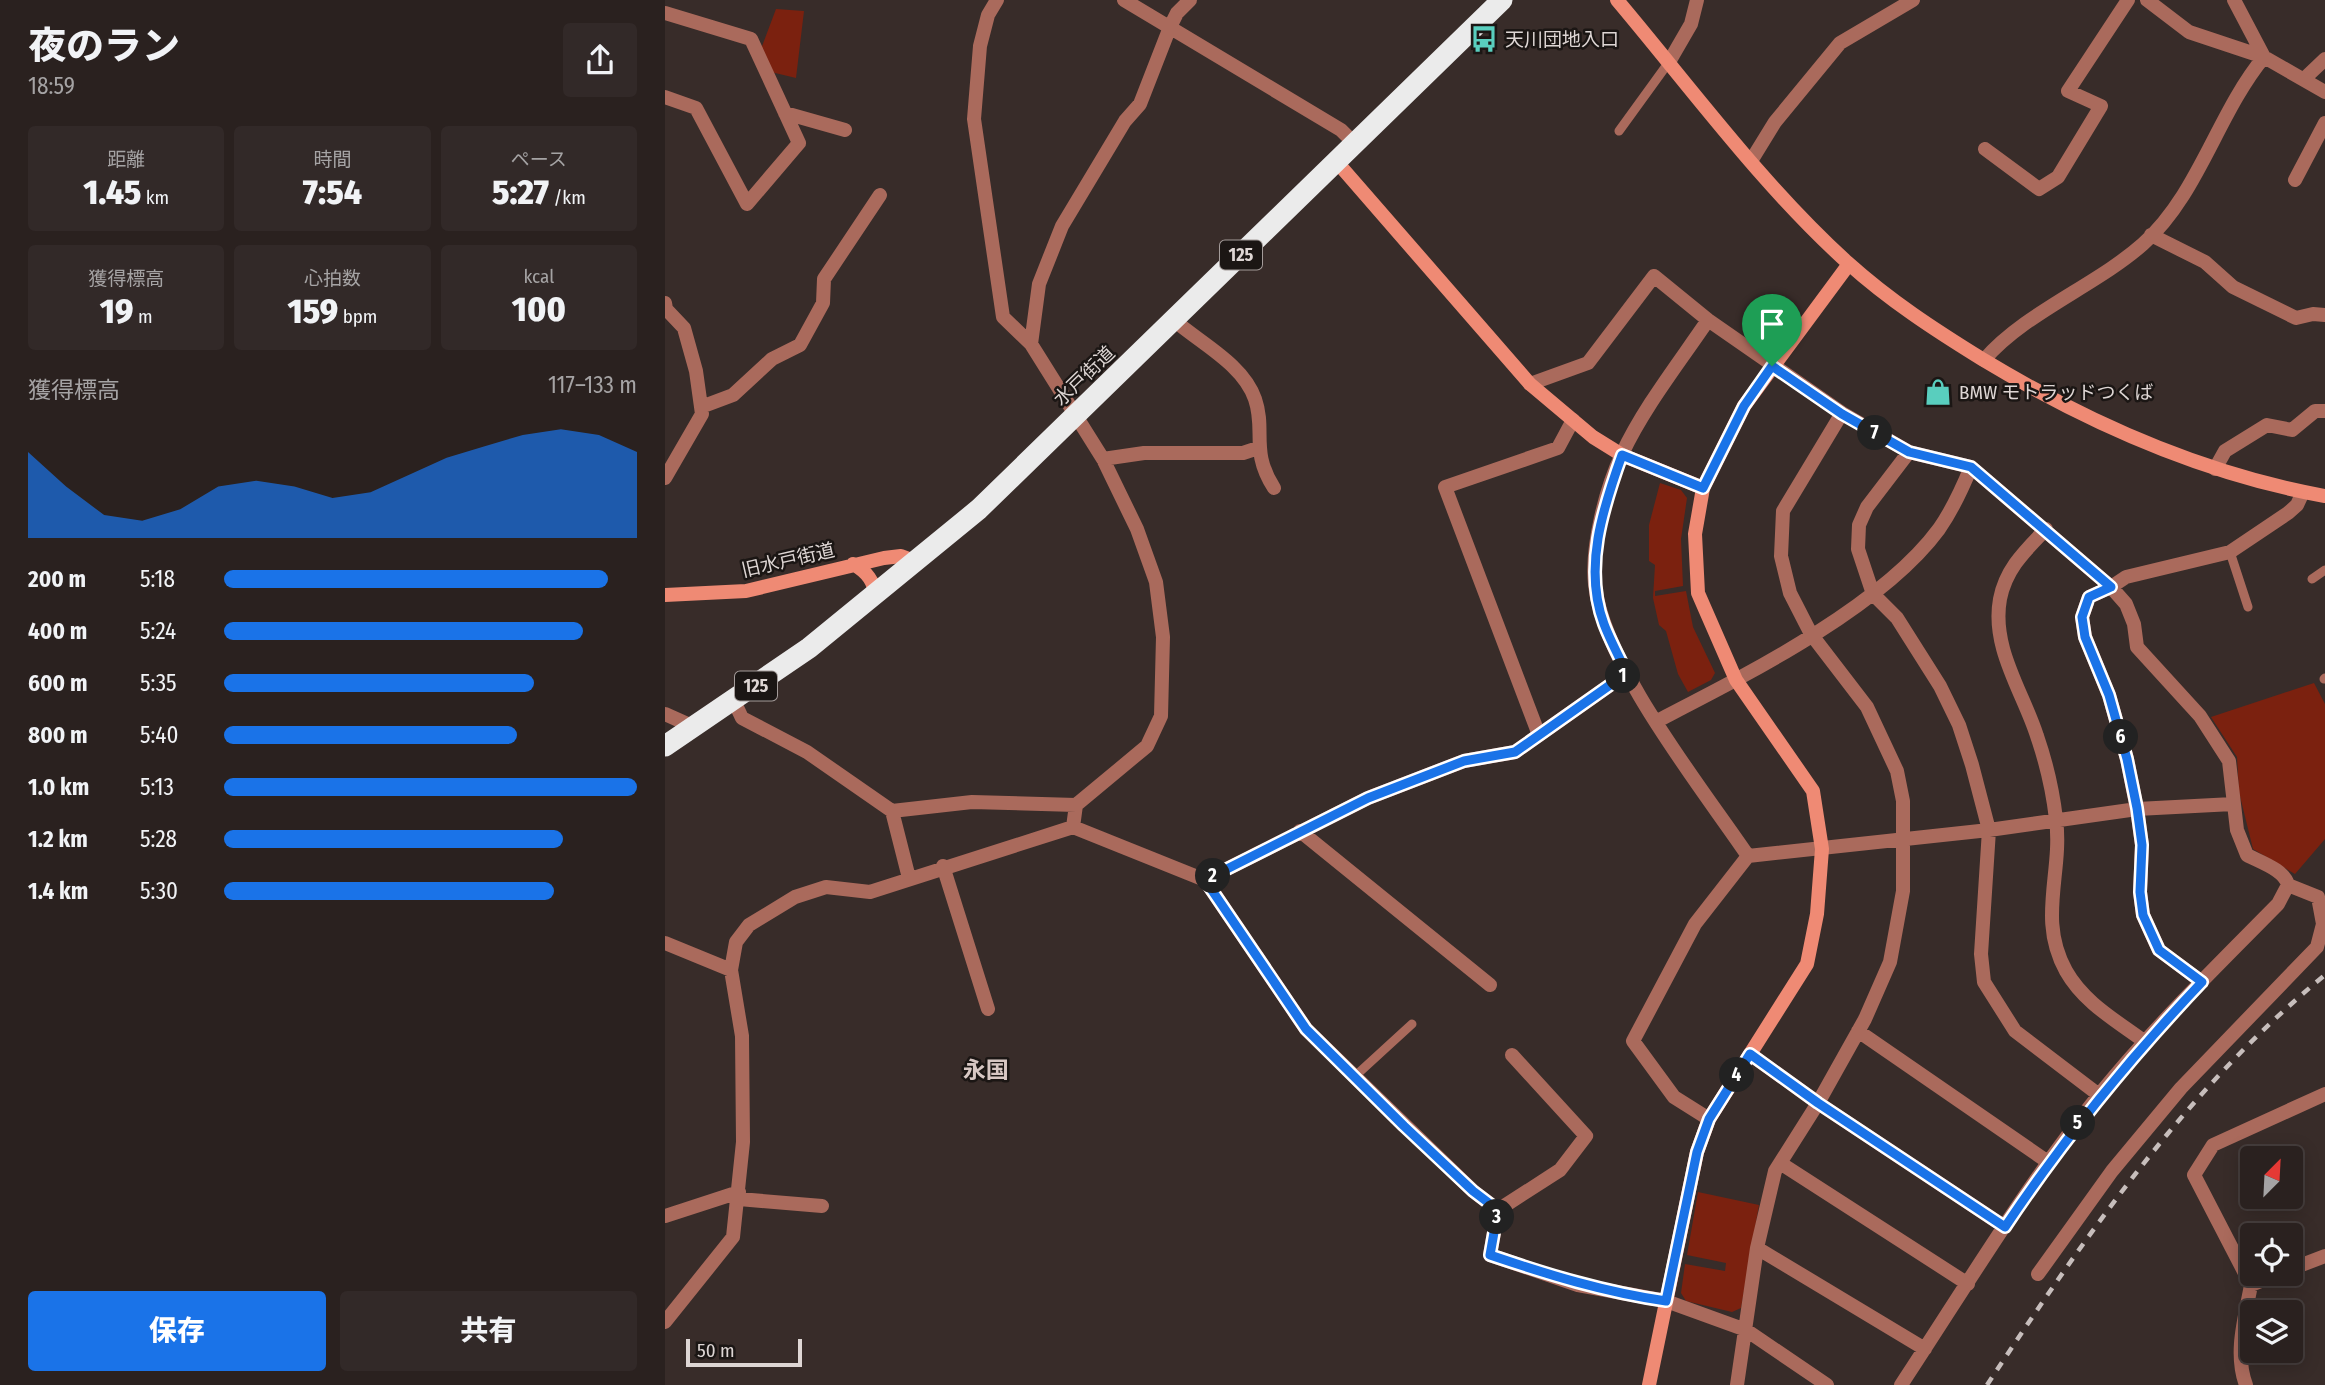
<!DOCTYPE html>
<html lang="ja">
<meta charset="utf-8">
<style>
body{margin:0;font-family:"Fira Sans Condensed","Noto Sans JP",sans-serif;background:#322928;color:#f1f3f6;height:100vh;display:flex;flex-direction:column;font-size:26px;white-space:nowrap}
*{box-sizing:border-box;margin:0}
p{font-size:23px;color:#a5a3a4}
.icon{flex:none;width:38px;height:38px;fill:none;stroke:currentColor;stroke-width:2;stroke-linecap:round;stroke-linejoin:round}
.map{position:relative;flex:1;overflow:hidden}
.sheet{display:flex;flex-direction:column;background:#2a211f;width:665px}
.sheet>*{flex:none}
.needle{width:46px;rotate:24deg}
.buttons{position:absolute;left:1575px;top:1146px;display:grid;gap:14px}
.buttons a{display:grid;place-items:center;width:63px;height:63px;border-radius:7px;background:#2a211f;box-shadow:0 4px 18px #0003,0 0 0 2px #463e3d;font-size:35px}
.scale{position:absolute;left:21px;bottom:18px;width:116px;box-sizing:border-box;padding-left:7px;border:4px solid #ded6d4;border-top:0;font-size:19px;line-height:24px;white-space:nowrap;color:#ded6d4;-webkit-text-stroke:5px #1b1614;paint-order:stroke}
.pin{position:absolute;display:grid;place-items:center;width:60px;height:60px;color:#fff;margin:-72px -30px;border-radius:50% 50% 50% 0;rotate:-45deg;box-shadow:0 0 7px #0007}
.pin .icon{rotate:45deg}
.km{position:absolute;width:35px;height:35px;margin:-18px;border-radius:50%;background:#222;color:#fff;font-size:19px;line-height:35px;text-align:center}
.round{display:grid;place-items:center;flex:none;width:74px;height:74px;border-radius:7px;background:#322928}
.headline{display:flex;align-items:center;justify-content:space-between;height:119px;padding:0 28px}
h1{font-size:38px;font-weight:800;line-height:52px}
.stats{display:grid;grid-template-columns:repeat(3,1fr);gap:10px;height:119px;padding:7px 28px}
.stats div{display:grid;align-content:center;border-radius:7px;background:#322928;text-align:center}
.stats b{font-size:35px;font-weight:800}
.stats small{font-size:19px;font-weight:400}
.stats p{font-size:19px}
.chart{height:196px;padding:14px 28px}
.chart p{display:flex;justify-content:space-between}
.chart svg{width:100%;height:126px;margin-top:7px;fill:#1a73e8;opacity:.7}
.button{display:flex;gap:14px;margin-top:auto;padding:14px 28px}
.button a{flex:1;height:80px;border-radius:7px;background:#1a73e8;color:#fff;font-size:28px;font-weight:800;line-height:80px;text-align:center}
.button a+a{background:#322928;color:#f1f3f6}
ul{padding:0 28px;list-style:none;font-size:23px}
li{display:grid;grid-template-columns:112px 84px 1fr;align-items:center;height:52px}
li i{height:18px;border-radius:9px;background:#1a73e8}
main{display:flex;flex:1;min-height:0}
.map>svg:first-child{display:block}
.green{fill:#7b210f}
.lines{fill:none;stroke-linecap:round;stroke-linejoin:round}
.lane{stroke:#aa6a5c;stroke-width:9}
.street{stroke:#aa6a5c;stroke-width:14}
.secondary{stroke:#ef8a74;stroke-width:14}
.highway{stroke:#ebebeb;stroke-width:21}
.rail{stroke:#c7bebc;stroke-width:4.5;stroke-dasharray:9 9;stroke-linecap:butt}
.route-casing{stroke:#fff;stroke-width:14}
.route{stroke:#1a73e8;stroke-width:9}
.labels{text-anchor:middle;dominant-baseline:central;stroke-width:5;stroke-linejoin:round;paint-order:stroke}
.shield{fill:#1b1614;stroke:#a49c9a;stroke-width:2}
.shield-label{font-size:18px;font-weight:bold;fill:#ded6d4}
.poi-label{font-size:19px;fill:#ded6d4;stroke:#1b1614;text-anchor:start}
.street-label{font-size:19px;fill:#ded6d4;stroke:#1b1614}
.quarter-label{font-size:23px;font-weight:bold;fill:#d7c7c3;stroke:#1b1614}
</style>
<main>
<section class="sheet">
<div class="headline"><div><h1>夜のラン</h1><p>18:59</p></div><a class="round"><svg class="icon" aria-label="share" viewBox="0 0 24 24"><path d="M12 15V3M7 8l5-5 5 5M5 13v7h14v-7"/></svg></a></div>
<div class="stats">
<div><p>距離</p><b>1.45<small> km</small></b></div>
<div><p>時間</p><b>7:54</b></div>
<div><p>ペース</p><b>5:27<small> /km</small></b></div>
</div>
<div class="stats">
<div><p>獲得標高</p><b>19<small> m</small></b></div>
<div><p>心拍数</p><b>159<small> bpm</small></b></div>
<div><p>kcal</p><b>100</b></div>
</div>
<div class="chart"><p><span>獲得標高</span>117–133 m</p>
<svg viewBox="0 0 160 44" preserveAspectRatio="none"><path d="M0 44V14L10 26L20 36L30 38L40 34L50 26L60 24L70 26L80 30L90 28L100 22L110 16L120 12L130 8L140 6L150 8L160 14V44z"/></svg>
</div>
<ul>
<li><b>200 m</b>5:18<i style="width:93%"></i></li>
<li><b>400 m</b>5:24<i style="width:87%"></i></li>
<li><b>600 m</b>5:35<i style="width:75%"></i></li>
<li><b>800 m</b>5:40<i style="width:71%"></i></li>
<li><b>1.0 km</b>5:13<i style="width:100%"></i></li>
<li><b>1.2 km</b>5:28<i style="width:82%"></i></li>
<li><b>1.4 km</b>5:30<i style="width:80%"></i></li>
</ul>
<div class="button"><a>保存</a><a>共有</a></div>
</section>
<div class="map">
<svg width="1660" height="1385" viewBox="0 0 1660 1385">
<rect width="100%" height="100%" fill="#382c29"/>
<!-- green -->
<path class="green" d="M 111,9 L 139,11 L 131,78 L 106,72 L 96,49 Z
M 995,483 L 1016,490 L 1022,498 L 1016,539 L 1018,586 L 990,591 L 990,596 L 1021,591 L 1028,627 L 1050,673 L 1046,680 L 1023,692 L 1013,674 L 1001,631 L 994,625 L 988,598 L 990,565 L 984,561 L 984,525 Z
M 1649,683 L 1660,704 L 1660,839 L 1630,874 L 1588,849 L 1574,792 L 1572,757 L 1546,717 Z
M 1033,1192 L 1094,1205 L 1076,1308 L 1067,1312 L 1021,1301 L 1016,1293 L 1020,1264 L 1060,1271 L 1061,1263 L 1022,1255 Z"/>
<g class="lines">
<!-- lane -->
<path class="lane" d="M 954,131 L 1004,62
M 1565,552 L 1583,607
M 1647,579 L 1660,570
M 1659,679 L 1660,678
M 688,1078 L 747,1024"/>
<!-- street -->
<path class="street" d="M 459,0 L 676,130 L 689,143
M 1482,0 L 1524,32 L 1599,57 L 1569,0
M 0,13 L 86,39 L 134,143 L 82,204 L 31,108 L 0,97
M 1004,62 L 1026,24 L 1032,0
M 1639,79 L 1660,59
M 120,113 L 180,130
M 1320,149 L 1374,189 L 1393,177 L 1436,106 L 1403,91 L 1463,0
M 1086,161 L 1110,122 L 1175,43 L 1248,0
M 1630,180 L 1660,123
M 1486,235 L 1540,262 L 1568,287 L 1631,318 L 1648,314 L 1660,315
M 0,303 L 1,309 L 19,328 L 31,371 L 37,414 L 0,478
M 509,320 C 535,343 578,364 590,399 C 601,431 585,451 609,488
M 1043,320 C 1014,363 979,407 957,454 C 941,488 926,546 930,584 C 937,663 1037,788 1083,856
M 366,344 L 374,284 L 397,226 L 460,121 L 475,104 L 505,27 L 512,13 L 525,0
M 1319,360 C 1359,313 1432,285 1478,244 C 1534,194 1552,114 1599,57 L 1660,92
M 865,384 L 923,363 L 989,276 L 1043,320 L 1177,413 L 1244,452 L 1306,467 L 1446,587 L 1461,577 L 1565,552 L 1623,513 L 1632,505 L 1638,492
M 36,407 L 68,395 L 107,359 L 135,345 L 158,303 L 159,279 L 215,195
M 1244,452 L 1202,507 L 1194,525 L 1193,549 L 1208,594 L 1232,618 L 1275,686 L 1294,725 L 1307,765 L 1324,830 L 1316,954 L 1319,982 L 1350,1031 L 1434,1095
M 438,459 L 479,453 L 578,453 L 593,448
M 1550,469 L 1560,451 L 1602,425 L 1627,430 L 1650,411 L 1660,411
M 1381,529 C 1361,550 1341,568 1335,599 C 1326,648 1358,692 1372,736 C 1381,762 1388,793 1391,819 C 1398,873 1372,919 1401,971 C 1419,1003 1452,1021 1480,1042
M 69,701 L 77,718 L 142,752 L 227,811 L 307,802 L 411,805 L 482,746 L 496,716 L 498,637 L 491,582 L 472,529 L 438,459 L 366,344 L 338,317 L 309,119 L 315,46 L 323,15 L 332,0
M 0,714 L 29,727
M 992,721 C 1079,676 1216,608 1274,529 C 1288,509 1297,489 1306,467
M 874,735 L 780,487 L 893,448 L 908,420
M 227,811 L 244,878
M 408,827 L 540,880 L 703,798 L 799,761 L 850,752 L 962,673
M 635,831 L 825,985
M 278,866 L 323,1009
M 540,880 L 641,1029 L 808,1191 L 833,1210 L 825,1255 L 913,1285 L 1001,1301 L 1081,1330 L 1162,1385
M 0,943 L 66,970
M 1193,1031 L 1383,1162
M 1085,1054 L 1153,1103 L 1340,1227
M 1044,1119 L 1009,1097 L 968,1041 L 1030,924 L 1083,856 L 1324,830 L 1472,809 L 1568,804
M 1115,1163 L 1303,1284
M 74,1199 L 157,1206
M 833,1210 L 895,1170 L 921,1136 L 847,1055
M 0,1216 L 74,1192
M 1092,1248 L 1260,1349
M 1626,1269 L 1660,1256
M 1373,1274 L 1447,1171 L 1516,1088 L 1652,947 L 1658,924 L 1653,897 L 1623,885
M 1613,1274 L 1586,1285 L 1529,1175 L 1548,1145 L 1660,1094
M 0,1322 L 68,1237 L 78,1142 L 77,1036 L 66,970 L 71,942 L 84,925 L 130,897 L 161,887 L 205,892 L 408,827 L 411,805
M 1072,1385 L 1092,1248 L 1110,1171 L 1153,1103 L 1200,1019 L 1225,962 L 1238,891 L 1238,801 L 1232,771 L 1202,707 L 1146,634 L 1125,593 L 1116,556 L 1118,511 L 1177,413
M 1236,1385 C 1300,1288 1361,1186 1434,1095 C 1489,1027 1552,966 1613,904 L 1623,885 C 1620,870 1595,862 1582,855 L 1572,830 L 1564,761 L 1535,716 L 1472,647 L 1469,624 L 1461,604 L 1446,587 L 1424,597 L 1417,617 L 1420,637 L 1444,695 L 1462,759 L 1472,809 L 1477,845 L 1475,892 L 1478,915 L 1494,950 L 1537,982
M 1581,1385 C 1569,1353 1580,1318 1586,1285"/>
<!-- secondary -->
<path class="secondary" d="M 952,0 C 1027,89 1097,185 1183,263 C 1224,300 1270,330 1317,359 C 1423,423 1537,474 1660,496
M 671,161 L 865,384 L 928,437 L 957,455 L 1038,488
M 188,564 C 201,571 210,582 210,596
M 0,595 L 81,591 L 219,558 L 236,556 L 252,562
M 984,1385 L 1032,1152 L 1044,1119 L 1142,964 L 1152,914 L 1157,849 L 1148,791 L 1071,680 L 1033,593 L 1030,534 L 1038,488 L 1079,406 L 1184,264"/>
<!-- highway -->
<path class="highway" d="M 0,746 L 144,648 L 314,509 L 837,0"/>
<!-- rail -->
<path class="rail" d="M 1322,1385 C 1420,1237 1521,1089 1660,975"/>
</g>
<g class="lines">
<defs>
<path id="route" d="M 1107,366 L 1177,414 L 1244,452 L 1306,467 L 1446,587 L 1424,597 L 1417,617 L 1420,637 L 1444,695 L 1462,759 L 1472,808 L 1477,845 L 1475,892 L 1478,915 L 1494,950 L 1537,982 C 1463,1060 1400,1137 1340,1227 L 1153,1103 L 1085,1054 L 1044,1119 L 1032,1152 L 1001,1301 C 939,1292 884,1275 825,1255 L 833,1210 L 808,1191 L 739,1126 L 641,1029 L 540,880 L 703,798 L 799,761 L 850,752 L 962,673 C 954,657 945,640 939,624 C 918,568 938,508 957,455 L 1038,488 L 1079,406 Z"/>
</defs>
<!-- route casing -->
<use href="#route" class="route-casing"/>
<!-- route -->
<use href="#route" class="route"/>
</g>
<!-- icons -->
<defs>
<symbol id="bus-bare" viewBox="-9 -9 18 18"><path d="M-5-6H5V4H4V6H2V4H-2V6H-4V4H-5ZM-3.5-4V0h7V-4ZM-3.5 1.2v1.5H-2V1.2ZM2 1.2v1.5H3.5V1.2Z" fill="#59cebe" stroke="#1b1614" stroke-width="2.5" paint-order="stroke"/></symbol>
<symbol id="shop-bare" viewBox="-9 -9 18 18"><path d="M-5-2.5h2.3a2.7 3.5 0 0 1 5.4 0H5L5.5 6h-11ZM-1.5-2.5h3a1.5 2.3 0 0 0-3 0Z" fill="#59cebe" stroke="#1b1614" stroke-width="2.5" paint-order="stroke"/></symbol>
</defs>
<g fill-rule="evenodd">
<use href="#bus-bare" x="800" y="20" width="38" height="38"/>
<use href="#shop-bare" x="1254" y="373" width="38" height="38"/>
</g>
<g class="labels">
<!-- shield labels -->
<g class="shield">
<rect x="555" y="240.5" width="42" height="29" rx="5"/>
<rect x="70" y="671.5" width="42" height="29" rx="5"/>
</g>
<g class="shield-label">
<text x="576" y="255">125</text>
<text x="91" y="686">125</text>
</g>
<!-- poi labels -->
<g class="poi-label">
<text x="840" y="39">天川団地入口</text>
<text x="1294" y="392">BMW モトラッドつくば</text>
</g>
<!-- street labels -->
<g class="street-label">
<text transform="translate(419 376) rotate(-44)">水戸街道</text>
<text transform="translate(123 560) rotate(-13)">旧水戸街道</text>
</g>
<!-- quarter labels -->
<g class="quarter-label">
<text x="321" y="1070">永国</text>
</g>
</g>
</svg>
<div class="buttons">
<a><svg class="needle" viewBox="-14 -14 28 28"><path d="M0-13l5 13h-10z" fill="#e53935"/><path d="M0 13l5-13h-10z" fill="#a5a3a4"/></svg></a>
<a><svg class="icon" aria-label="locate" viewBox="0 0 24 24"><circle cx="12" cy="12" r="6"/><path d="M12 2v4M12 18v4M2 12h4M18 12h4"/></svg></a>
<a><svg class="icon" aria-label="layers" viewBox="0 0 24 24"><path d="M12 4l9 5-9 5-9-5zM3 14l9 5 9-5"/></svg></a>
</div>
<div class="scale">50 m</div>
<div class="pin" style="left:1107px;top:366px;background:#1e9e55"><svg class="icon" aria-label="arrive" viewBox="0 0 24 24"><path d="M6 21V4h12l-3 4 3 4H6"/></svg></div>
<b class="km" style="left:958px;top:676px">1</b>
<b class="km" style="left:548px;top:876px">2</b>
<b class="km" style="left:832px;top:1217px">3</b>
<b class="km" style="left:1072px;top:1075px">4</b>
<b class="km" style="left:1413px;top:1123px">5</b>
<b class="km" style="left:1456px;top:737px">6</b>
<b class="km" style="left:1210px;top:433px">7</b>
</div>
</main>
